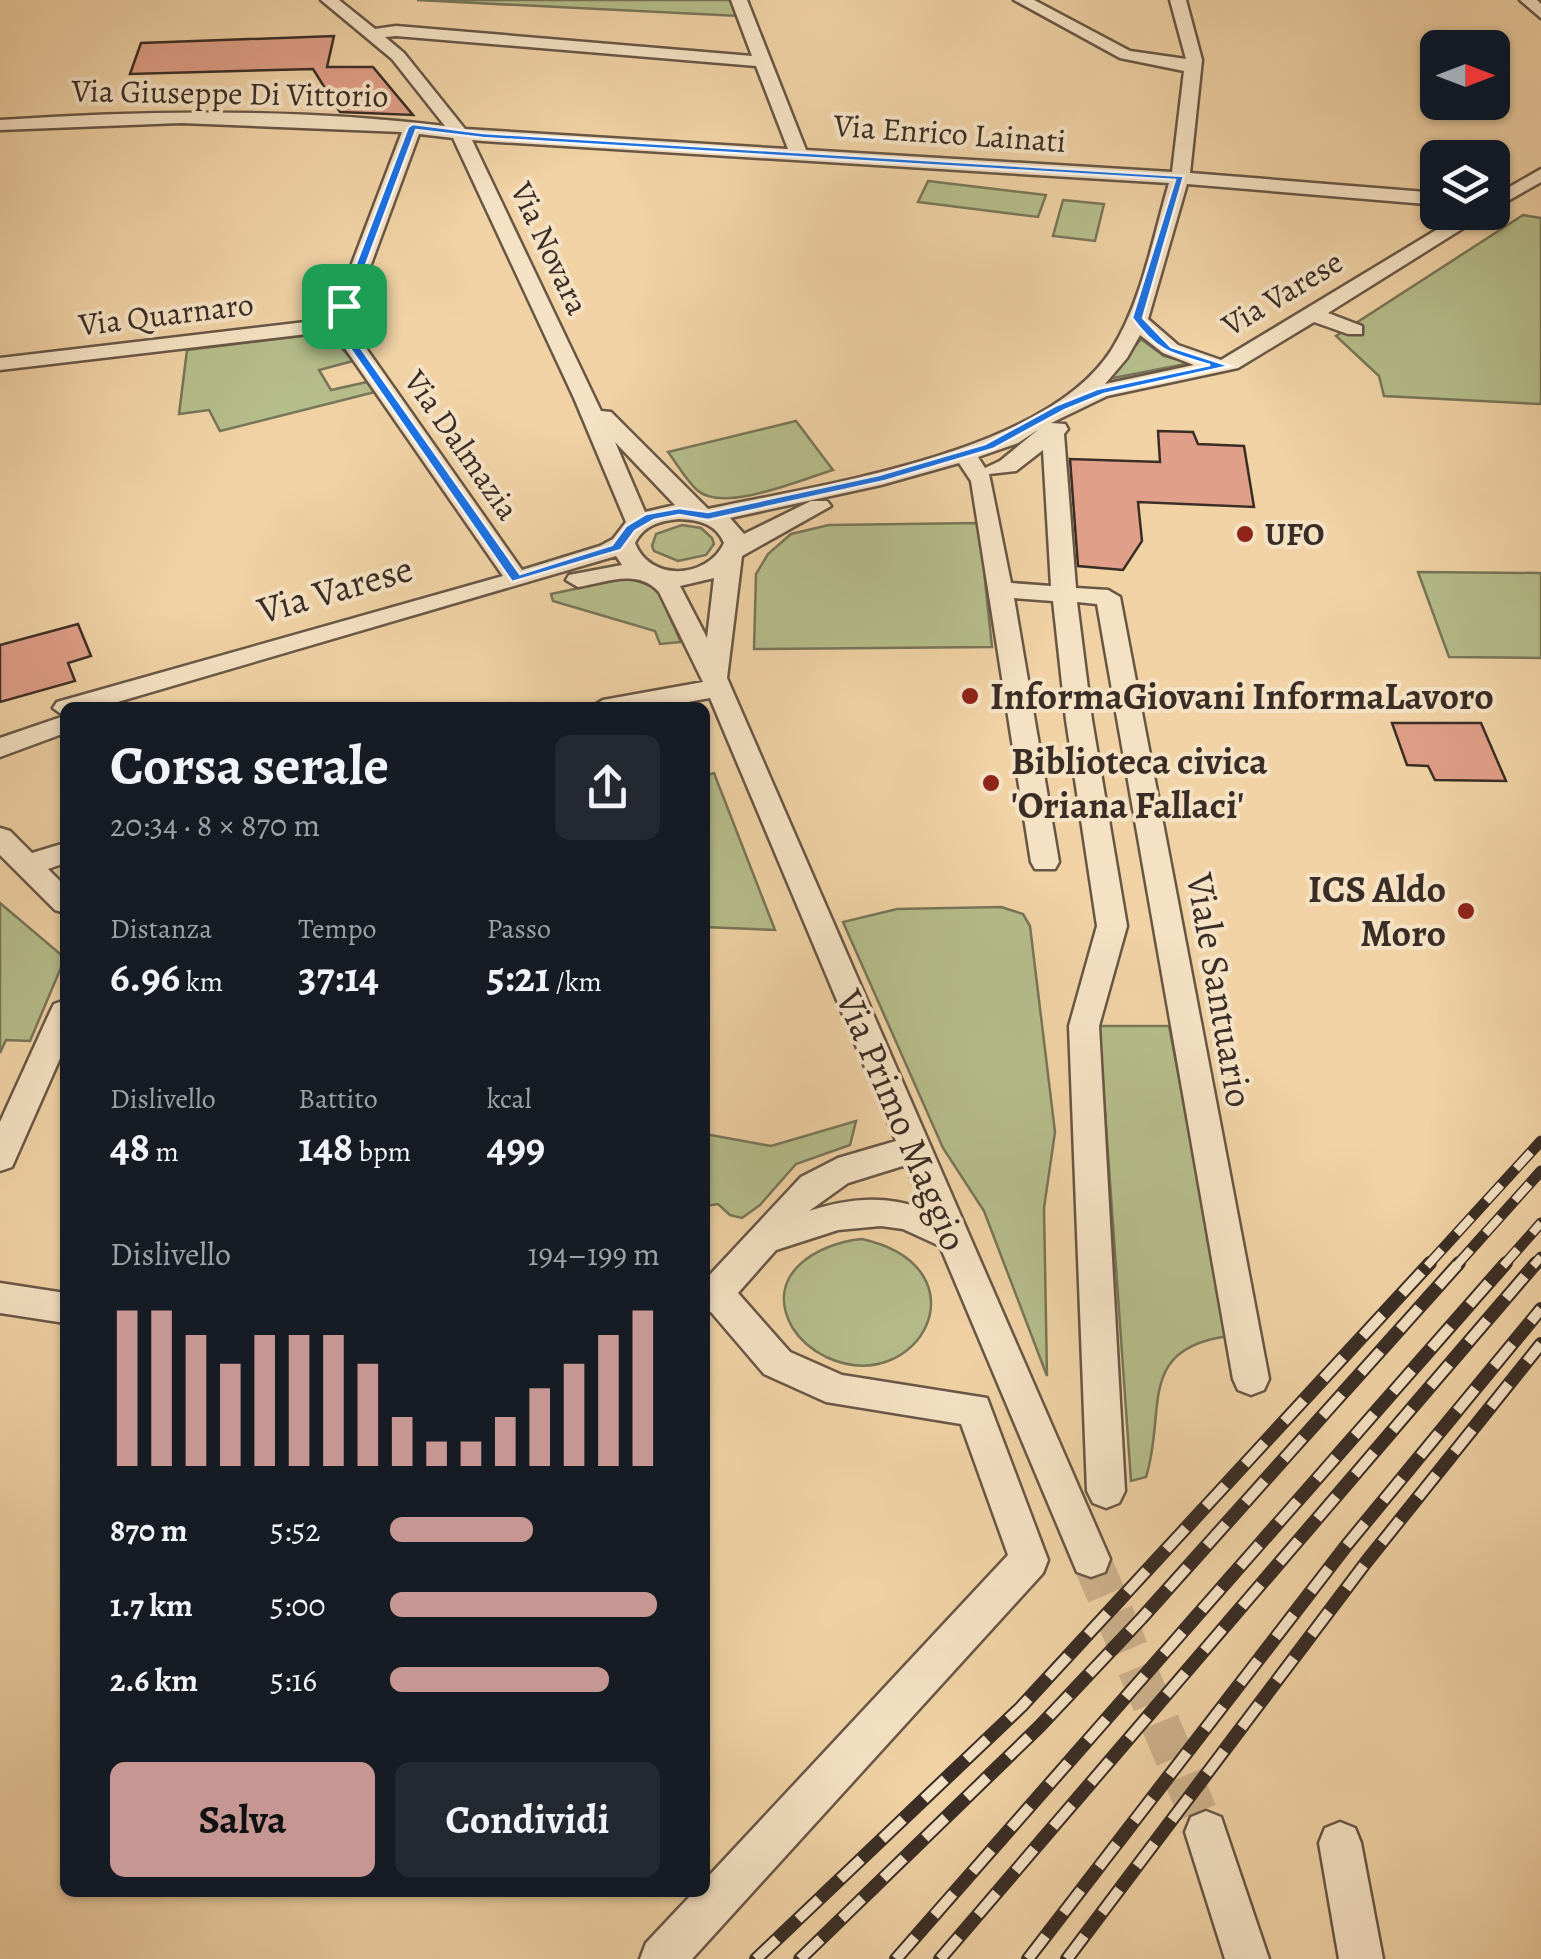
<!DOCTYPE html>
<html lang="it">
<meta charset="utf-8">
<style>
body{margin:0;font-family:Alegreya,serif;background:#242831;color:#f1f3f6;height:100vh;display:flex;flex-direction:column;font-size:38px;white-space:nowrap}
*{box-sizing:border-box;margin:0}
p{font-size:32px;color:#9ea1a6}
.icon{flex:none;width:55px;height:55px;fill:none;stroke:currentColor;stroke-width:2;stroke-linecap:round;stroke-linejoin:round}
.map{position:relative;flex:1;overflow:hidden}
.drawer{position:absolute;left:60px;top:702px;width:650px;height:1195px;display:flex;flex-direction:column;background:#171b24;border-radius:15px;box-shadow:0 2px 8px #0004}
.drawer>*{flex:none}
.needle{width:65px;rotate:90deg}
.controls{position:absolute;left:1420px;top:30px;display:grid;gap:20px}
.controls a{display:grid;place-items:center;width:90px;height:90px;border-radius:15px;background:#171b24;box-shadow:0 2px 8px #0004;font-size:50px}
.pin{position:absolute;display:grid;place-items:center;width:85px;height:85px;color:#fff;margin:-42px;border-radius:20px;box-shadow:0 5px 15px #0006}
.round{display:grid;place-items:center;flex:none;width:105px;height:105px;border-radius:15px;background:#242831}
.headline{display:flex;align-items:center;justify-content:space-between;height:170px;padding:0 50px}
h1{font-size:55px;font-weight:700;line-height:75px}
.metrics{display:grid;grid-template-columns:repeat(3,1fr);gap:15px;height:170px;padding:10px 50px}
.metrics div{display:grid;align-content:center}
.metrics b{font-size:42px;font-weight:700}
.metrics small{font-size:28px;font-weight:400}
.metrics p{font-size:28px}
.chart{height:280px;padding:20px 50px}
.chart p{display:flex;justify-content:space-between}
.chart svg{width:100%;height:180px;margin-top:10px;stroke:#c59692;stroke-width:6}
.cta{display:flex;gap:20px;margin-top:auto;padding:20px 50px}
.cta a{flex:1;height:115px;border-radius:15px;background:#c59692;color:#111;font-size:40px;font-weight:700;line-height:115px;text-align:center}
.cta a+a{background:#242831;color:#f1f3f6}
ul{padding:0 50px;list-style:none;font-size:32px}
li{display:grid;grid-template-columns:160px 120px 1fr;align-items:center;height:75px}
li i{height:25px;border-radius:12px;background:#c59692}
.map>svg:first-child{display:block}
.green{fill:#b5bd8a;stroke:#787558;stroke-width:2.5}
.building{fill:#e09f88;stroke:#3a2d25;stroke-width:2.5}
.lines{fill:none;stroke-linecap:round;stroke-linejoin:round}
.street-tunnel{stroke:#ccb18b;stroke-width:39;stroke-dasharray:39 20;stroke-linecap:butt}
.street-casing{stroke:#685645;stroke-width:5}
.street{fill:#f5e2c4;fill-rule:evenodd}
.rail-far1-casing{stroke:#3a2d25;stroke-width:11}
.rail-casing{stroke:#3a2d25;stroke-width:14}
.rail-far1{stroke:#f5e2c4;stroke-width:8;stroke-dasharray:22;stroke-linecap:butt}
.rail{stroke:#f5e2c4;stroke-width:10;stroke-dasharray:29;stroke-linecap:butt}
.route{fill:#1a73e8;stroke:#fff;stroke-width:2.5;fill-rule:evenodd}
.poi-dot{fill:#8f2418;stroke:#f5e2c4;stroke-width:4}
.labels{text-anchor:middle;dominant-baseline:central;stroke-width:8;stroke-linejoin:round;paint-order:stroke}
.far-street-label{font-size:32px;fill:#3a2d25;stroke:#f5e2c4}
.far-poi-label{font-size:32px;font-weight:bold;fill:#3a2d25;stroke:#f5e2c4;text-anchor:start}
.street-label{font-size:38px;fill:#3a2d25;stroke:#f5e2c4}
.poi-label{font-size:38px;font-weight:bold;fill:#3a2d25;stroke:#f5e2c4;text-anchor:start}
</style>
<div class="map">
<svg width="1541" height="1959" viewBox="0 0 1541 1959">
<rect width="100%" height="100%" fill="#f0d2a5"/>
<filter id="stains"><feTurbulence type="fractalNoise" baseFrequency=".002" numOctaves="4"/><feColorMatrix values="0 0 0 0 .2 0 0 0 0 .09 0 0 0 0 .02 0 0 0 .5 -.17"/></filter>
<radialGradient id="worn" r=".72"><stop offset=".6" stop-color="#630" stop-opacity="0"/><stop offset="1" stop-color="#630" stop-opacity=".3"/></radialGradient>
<!-- green -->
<path class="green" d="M 417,0 L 732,0 L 738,16 Z
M 928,181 L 1046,195 L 1038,217 L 918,202 Z
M 1063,200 L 1104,204 L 1095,241 L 1053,236 Z
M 1523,215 L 1541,218 L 1541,404 L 1384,396 L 1379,376 L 1336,336 Z
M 310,335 L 337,343 L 353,361 L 319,370 L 331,390 L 367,382 L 375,392 L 220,431 L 209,410 L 179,414 L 187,350 Z
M 1141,339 L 1164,356 L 1191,363 L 1108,379 Z
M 796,421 L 833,470 C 802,479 723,514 697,490 C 686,480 677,464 668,452 Z
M 979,523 L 992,647 L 754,649 L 756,574 L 768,554 L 791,534 L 829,525 Z
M 682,525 L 701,528 L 712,538 L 714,544 L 706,555 L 678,561 L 654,551 L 652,546 L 656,534 Z
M 1418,572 L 1541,573 L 1541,658 L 1449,657 Z
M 627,578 L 656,587 L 681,642 L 660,644 L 655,631 L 553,601 L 551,594 Z
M 714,773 L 775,930 L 705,927 L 705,776 Z
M 0,903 L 65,958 L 30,1041 L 6,1040 L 0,1053 Z
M 1001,907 L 1023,914 L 1030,926 L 1055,1132 L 1044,1208 L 1047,1376 L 984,1211 L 943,1148 L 843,922 L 897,909 Z
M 1099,1026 L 1169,1026 L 1229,1336 C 1135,1348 1167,1411 1146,1477 L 1131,1481 Z
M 856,1121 L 850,1145 L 796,1164 L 760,1205 L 742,1218 L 730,1215 L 718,1204 L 705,1206 L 705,1134 L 771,1146 Z
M 862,1239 C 989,1268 919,1400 826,1357 C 812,1350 800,1340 792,1327 C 763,1274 818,1243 862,1239 Z"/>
<!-- building -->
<path class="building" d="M 334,36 L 327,67 L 373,67 L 413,115 L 340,112 L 313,69 L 130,74 L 141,43 Z
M 1158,431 L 1193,432 L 1198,444 L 1244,446 L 1254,507 L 1138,502 L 1142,541 L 1123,570 L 1078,566 L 1070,459 L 1160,462 Z
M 78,624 L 91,656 L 68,663 L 75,681 L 0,702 L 0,645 Z
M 1392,723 L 1481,723 L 1506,781 L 1435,780 L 1428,766 L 1407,765 Z"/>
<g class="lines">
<!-- street-tunnel -->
<path class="street-tunnel" d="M 1091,1559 L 1206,1832"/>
<defs>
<path id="street" d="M 321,0 L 339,0 L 375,29 L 396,26 L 752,56 L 731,0 L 747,0 L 806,150 L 1172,172 L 1184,71 L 1120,58 L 1014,0 L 1034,0 L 1130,51 L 1186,59 L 1170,0 L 1186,0 L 1202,60 L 1190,173 L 1438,193 L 1438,205 L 1187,184 L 1148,319 L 1178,345 L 1221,360 L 1466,212 L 1489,212 L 1328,313 L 1362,326 L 1362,334 L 1348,334 L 1314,322 L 1238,368 L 1107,396 L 1051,423 L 1065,424 L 1068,429 L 1064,434 L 1076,588 L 1108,590 L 1120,597 L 1269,1379 L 1264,1390 L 1251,1395 L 1238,1390 L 1233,1379 L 1097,604 L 1077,602 L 1092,720 L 1127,926 L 1099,1026 L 1125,1491 L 1119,1503 L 1106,1508 L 1093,1503 L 1087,1491 L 1069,1026 L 1097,926 L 1066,720 L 1053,601 L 1014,598 L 1059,862 L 1055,869 L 1035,869 L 1031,862 L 971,481 L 959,463 L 881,485 L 730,518 L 744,534 L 811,501 L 827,501 L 831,506 L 742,556 L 727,678 L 1110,1559 L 1105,1572 L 1091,1577 L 1077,1572 L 940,1246 L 903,1229 L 881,1226 L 838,1230 L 776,1250 L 738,1293 L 790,1352 L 842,1375 L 987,1398 L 1048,1560 L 1043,1573 L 692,1959 L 640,1959 L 646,1943 L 694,1892 L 705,1892 L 705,1880 L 1008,1555 L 961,1424 L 826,1402 L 764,1374 L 711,1312 L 705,1314 L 705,1280 L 801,1177 L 838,1158 L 896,1141 L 710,698 L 654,708 L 590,708 L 603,700 L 703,682 L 659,592 C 638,568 606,582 578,587 L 566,580 L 569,575 L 622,565 L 616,556 L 97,708 L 65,708 L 65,733 L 0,757 L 0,738 L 64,716 L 53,708 L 57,702 L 503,576 L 333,331 L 0,370 L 0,358 L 331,319 L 402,132 L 181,123 L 0,130 L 0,120 C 148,110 298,108 445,126 L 392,59 ZM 396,36 L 756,66 L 788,149 L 465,129 L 404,53 L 385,37 ZM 419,134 L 453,138 L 574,398 L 626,522 L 613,539 L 600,546 L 522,570 L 349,324 ZM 472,140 L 483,141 L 1169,183 C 1153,237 1142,301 1112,349 C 1046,454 823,484 708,509 L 611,412 L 601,411 ZM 1140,335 L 1163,353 L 1194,365 L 1105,384 L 1127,358 ZM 1039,429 L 1000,461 L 985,468 L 978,457 L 1018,443 ZM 615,442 L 675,505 L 645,512 ZM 1043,450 L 1051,586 L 1011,583 L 989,474 L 1016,471 ZM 679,519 C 698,520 716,523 724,543 C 707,579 650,582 635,543 C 644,525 660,521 679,519 ZM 714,578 L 707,638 L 680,586 ZM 906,1165 L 924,1209 C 884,1195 849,1198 809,1211 L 848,1183 Z
M 1520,0 L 1537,0 L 1541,4 L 1541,18 Z
M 1541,169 L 1541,182 L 1492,210 L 1492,197 Z
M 0,828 L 10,831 L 32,853 L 65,843 L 65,863 L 48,869 L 65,886 L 65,913 L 55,910 L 0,855 Z
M 65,1000 L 65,1047 L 12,1167 L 0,1171 L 0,1122 L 50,1012 L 54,1004 Z
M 0,1283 L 65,1293 L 65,1323 L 0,1313 Z
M 1206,1811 L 1221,1817 L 1269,1959 L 1225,1959 L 1185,1832 L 1191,1817 Z
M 1340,1822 L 1355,1828 L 1361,1843 L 1383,1959 L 1339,1959 L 1319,1843 L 1325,1828 Z"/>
</defs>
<!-- street casing -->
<use href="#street" class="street-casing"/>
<!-- street -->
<use href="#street" class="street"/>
<defs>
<path id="rail-far1" d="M 1427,1266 L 1541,1141
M 1456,1266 L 1541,1171
M 1503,1266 L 1541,1223
M 1533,1266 L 1541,1257"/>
<path id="rail" d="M 756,1959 L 1021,1707 L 1430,1263
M 800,1959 L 1039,1727 L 1141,1619 L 1459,1263
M 896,1959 L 1506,1263
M 940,1959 L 1536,1263
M 1028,1959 L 1346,1546 L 1541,1309
M 1067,1959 L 1367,1561 L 1541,1344"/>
</defs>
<!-- rail-far1 casing -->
<use href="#rail-far1" class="rail-far1-casing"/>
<!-- rail casing -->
<use href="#rail" class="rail-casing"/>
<!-- rail-far1 -->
<use href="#rail-far1" class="rail-far1"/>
<!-- rail -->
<use href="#rail" class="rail"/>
</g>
<!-- route -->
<path class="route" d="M 413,124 L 483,133 L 1184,176 L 1143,318 L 1171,347 L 1230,366 L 1104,394 L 1065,410 L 993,449 L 885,481 L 708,520 L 679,515 L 654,520 L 635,531 L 621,550 L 512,582 L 333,324 L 408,127 ZM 416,130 L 483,138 L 1175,180 L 1132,318 C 1157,352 1171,354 1210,365 L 1097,389 L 1057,405 L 985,444 L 879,475 L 708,512 L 679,508 L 646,514 L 626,526 L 612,545 L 520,574 L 344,324 Z"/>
<!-- markers -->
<g class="poi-dot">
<circle cx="1245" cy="534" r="10"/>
<circle cx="970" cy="696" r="10"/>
<circle cx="991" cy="783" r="10"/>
<circle cx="1466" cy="911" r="10"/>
</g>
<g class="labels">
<!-- far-street labels -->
<g class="far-street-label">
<text transform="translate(230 93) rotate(1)">Via Giuseppe Di Vittorio</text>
<text transform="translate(950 133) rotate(4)">Via Enrico Lainati</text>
<text transform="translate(550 248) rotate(65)">Via Novara</text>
<text transform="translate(1282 293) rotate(-31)">Via Varese</text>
<text transform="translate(166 314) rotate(-7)">Via Quarnaro</text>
<text transform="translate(462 445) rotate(55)">Via Dalmazia</text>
</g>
<!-- far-poi labels -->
<g class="far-poi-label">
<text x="1265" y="534">UFO</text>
</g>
<!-- street labels -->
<g class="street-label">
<text transform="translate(335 589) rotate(-16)">Via Varese</text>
<text transform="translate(1220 990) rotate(80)">Viale Santuario</text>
<text transform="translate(902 1120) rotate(67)">Via Primo Maggio</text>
</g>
<!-- poi labels -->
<g class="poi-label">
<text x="990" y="696">InformaGiovani InformaLavoro</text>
<text x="1011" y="761">Biblioteca civica<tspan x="1011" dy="44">'Oriana Fallaci'</tspan></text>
<text x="1446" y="889" text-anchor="end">ICS Aldo<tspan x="1446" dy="44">Moro</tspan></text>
</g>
</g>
<rect width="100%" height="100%" filter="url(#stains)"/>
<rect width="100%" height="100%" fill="url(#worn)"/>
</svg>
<div class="controls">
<a><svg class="needle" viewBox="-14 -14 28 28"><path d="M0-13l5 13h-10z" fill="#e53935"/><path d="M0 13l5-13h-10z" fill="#9ea1a6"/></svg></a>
<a><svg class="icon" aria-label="layers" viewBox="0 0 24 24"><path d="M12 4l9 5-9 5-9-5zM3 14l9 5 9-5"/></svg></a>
</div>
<div class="pin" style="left:344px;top:306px;background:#1e9e55"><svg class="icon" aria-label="arrive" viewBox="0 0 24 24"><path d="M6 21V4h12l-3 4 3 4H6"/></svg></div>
<section class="drawer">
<div class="headline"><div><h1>Corsa serale</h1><p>20:34 · 8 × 870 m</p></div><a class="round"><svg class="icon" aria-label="share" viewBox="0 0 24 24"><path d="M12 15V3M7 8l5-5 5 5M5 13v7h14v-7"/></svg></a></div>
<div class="metrics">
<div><p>Distanza</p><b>6.96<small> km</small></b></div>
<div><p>Tempo</p><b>37:14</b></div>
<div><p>Passo</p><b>5:21<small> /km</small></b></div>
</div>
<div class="metrics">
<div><p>Dislivello</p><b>48<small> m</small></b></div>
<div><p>Battito</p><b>148<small> bpm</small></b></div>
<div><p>kcal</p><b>499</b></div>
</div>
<div class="chart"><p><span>Dislivello</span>194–199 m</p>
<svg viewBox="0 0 160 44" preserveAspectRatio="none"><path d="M5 44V6M15 44V6M25 44V12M35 44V19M45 44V12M55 44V12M65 44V12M75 44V19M85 44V32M95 44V38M105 44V38M115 44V32M125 44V25M135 44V19M145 44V12M155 44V6"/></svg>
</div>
<ul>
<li><b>870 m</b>5:52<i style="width:53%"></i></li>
<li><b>1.7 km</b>5:00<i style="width:99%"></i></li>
<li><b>2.6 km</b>5:16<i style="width:81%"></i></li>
</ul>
<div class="cta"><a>Salva</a><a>Condividi</a></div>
</section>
</div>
